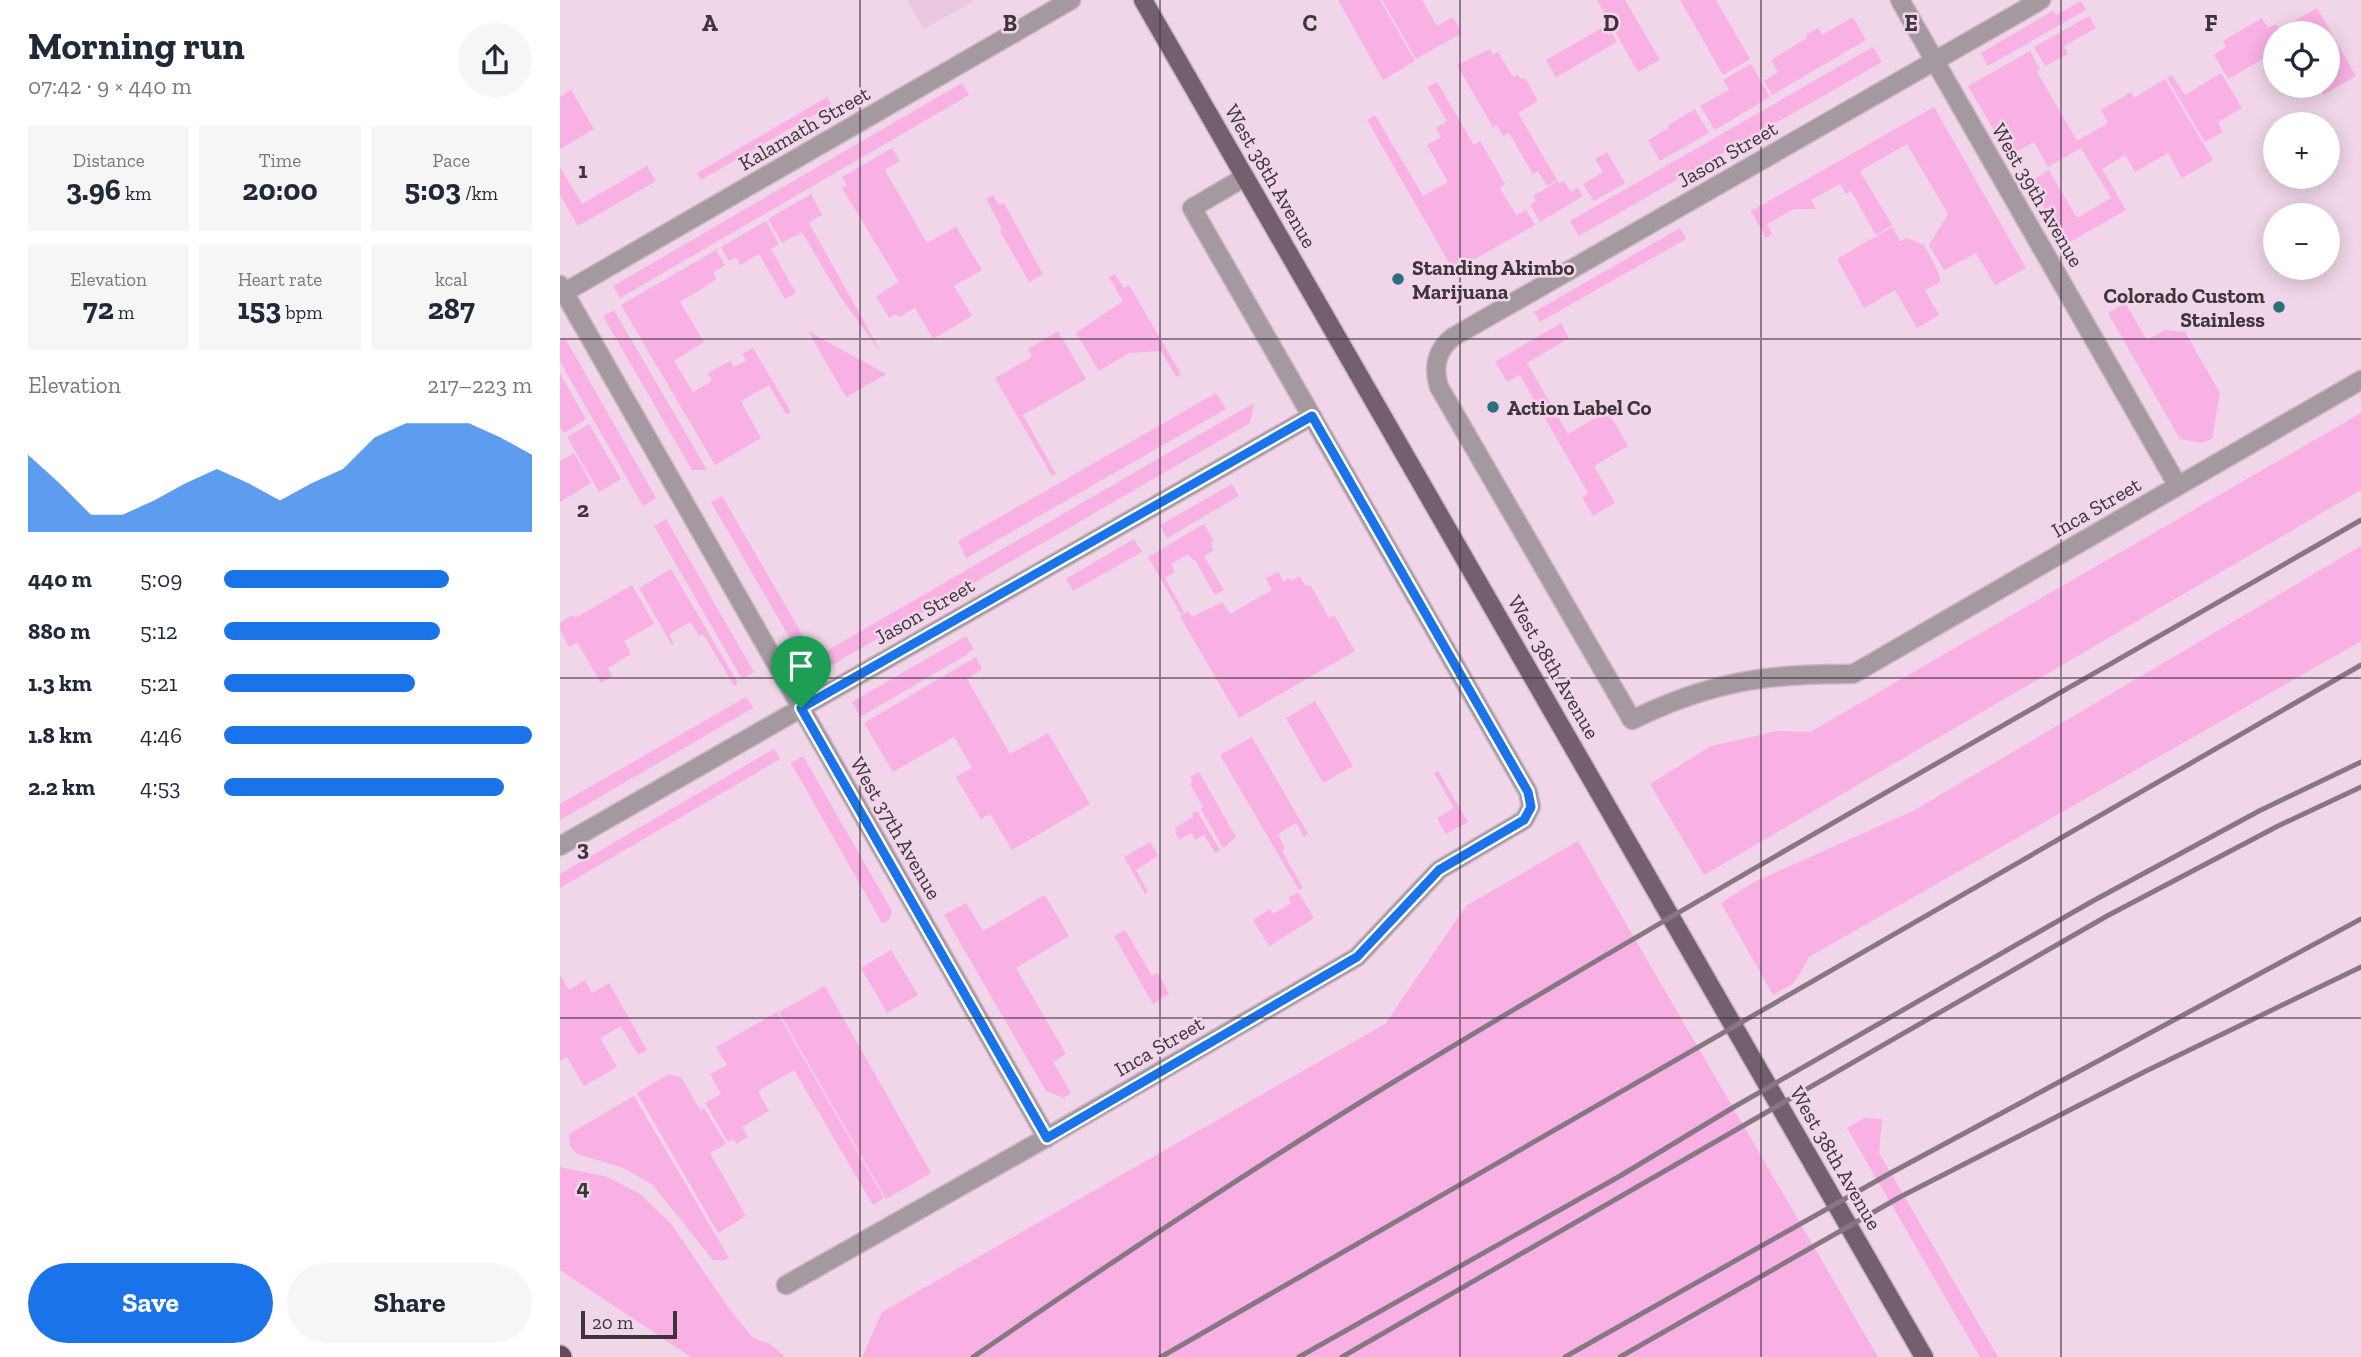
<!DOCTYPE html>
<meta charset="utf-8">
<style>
body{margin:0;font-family:"Zilla Slab",serif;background:#f6f6f7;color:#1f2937;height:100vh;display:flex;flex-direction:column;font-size:26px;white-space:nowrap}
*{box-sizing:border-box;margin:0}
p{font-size:23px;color:#747a83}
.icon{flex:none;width:38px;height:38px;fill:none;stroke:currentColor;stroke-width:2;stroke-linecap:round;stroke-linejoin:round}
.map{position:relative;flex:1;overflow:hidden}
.panel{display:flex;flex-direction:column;background:#fff;width:560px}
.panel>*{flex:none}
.buttons{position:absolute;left:1703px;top:21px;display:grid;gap:14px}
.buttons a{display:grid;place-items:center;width:77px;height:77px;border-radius:50%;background:#fff;box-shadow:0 4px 18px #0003;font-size:35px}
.scale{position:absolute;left:21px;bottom:18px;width:96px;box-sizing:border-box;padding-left:7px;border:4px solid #3e343b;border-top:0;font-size:19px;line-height:24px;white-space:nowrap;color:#3e343b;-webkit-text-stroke:5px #f0d6e8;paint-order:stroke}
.pin{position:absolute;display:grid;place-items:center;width:60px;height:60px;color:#fff;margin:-72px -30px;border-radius:50% 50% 50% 0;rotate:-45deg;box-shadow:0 0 7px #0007}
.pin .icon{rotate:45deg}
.round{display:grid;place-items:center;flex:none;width:74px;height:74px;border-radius:37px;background:#f6f6f7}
.headline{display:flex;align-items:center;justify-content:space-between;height:119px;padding:0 28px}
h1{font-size:38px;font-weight:700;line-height:52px}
.metrics{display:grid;grid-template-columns:repeat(3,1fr);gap:10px;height:119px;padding:7px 28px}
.metrics div{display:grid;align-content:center;border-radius:0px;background:#f6f6f7;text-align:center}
.metrics b{font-size:30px;font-weight:700}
.metrics small{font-size:19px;font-weight:400}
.metrics p{font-size:19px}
.chart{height:196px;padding:14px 28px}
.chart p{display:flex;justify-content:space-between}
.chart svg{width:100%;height:126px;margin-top:7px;fill:#1a73e8;opacity:.7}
.action{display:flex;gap:14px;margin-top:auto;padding:14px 28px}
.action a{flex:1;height:80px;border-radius:42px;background:#1a73e8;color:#fff;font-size:28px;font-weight:700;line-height:80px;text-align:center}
.action a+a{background:#f6f6f7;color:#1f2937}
ul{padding:0 28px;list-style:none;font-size:23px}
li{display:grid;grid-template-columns:112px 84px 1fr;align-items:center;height:52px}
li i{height:18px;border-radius:9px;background:#1a73e8}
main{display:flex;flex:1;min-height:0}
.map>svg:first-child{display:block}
.built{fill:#eac9e0}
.green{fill:#f9b0e5}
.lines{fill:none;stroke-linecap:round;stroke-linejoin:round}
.minor-casing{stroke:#ccb6c5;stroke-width:21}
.major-casing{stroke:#ccb6c5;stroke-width:21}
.highway-casing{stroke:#ccb6c5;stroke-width:24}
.minor{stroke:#a499a1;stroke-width:18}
.major{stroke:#735f6d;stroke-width:18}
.highway{stroke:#614b5a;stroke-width:21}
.rail{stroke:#877782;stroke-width:5}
.route-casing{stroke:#fff;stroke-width:14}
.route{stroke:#1a73e8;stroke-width:9}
.grid{fill:none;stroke:#3e343b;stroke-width:2;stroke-opacity:0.55}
.poi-dot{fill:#29707c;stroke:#f0d6e8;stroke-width:2.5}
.labels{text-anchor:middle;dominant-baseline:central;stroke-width:5;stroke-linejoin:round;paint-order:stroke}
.street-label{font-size:21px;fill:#3e343b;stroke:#f0d6e8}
.poi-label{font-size:21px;font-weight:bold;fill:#3e343b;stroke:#f0d6e8;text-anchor:start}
.grid-label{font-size:23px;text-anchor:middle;font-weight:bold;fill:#3e343b;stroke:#f0d6e8;stroke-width:5;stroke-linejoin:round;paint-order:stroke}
</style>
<main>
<section class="panel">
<div class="headline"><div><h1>Morning run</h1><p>07:42 · 9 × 440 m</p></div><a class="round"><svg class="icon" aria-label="share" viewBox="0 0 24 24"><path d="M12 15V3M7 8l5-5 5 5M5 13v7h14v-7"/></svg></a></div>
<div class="metrics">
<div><p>Distance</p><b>3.96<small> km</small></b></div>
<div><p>Time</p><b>20:00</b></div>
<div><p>Pace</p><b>5:03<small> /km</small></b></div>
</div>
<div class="metrics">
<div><p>Elevation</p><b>72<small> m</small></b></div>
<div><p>Heart rate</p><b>153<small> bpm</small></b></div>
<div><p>kcal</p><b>287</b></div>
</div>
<div class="chart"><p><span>Elevation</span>217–223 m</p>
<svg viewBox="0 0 160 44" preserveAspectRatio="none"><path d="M0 44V17L10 27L20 38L30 38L40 33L50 27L60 22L70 27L80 33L90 27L100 22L110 11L120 6L130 6L140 6L150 11L160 17V44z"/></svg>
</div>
<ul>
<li><b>440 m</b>5:09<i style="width:73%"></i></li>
<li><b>880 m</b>5:12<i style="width:70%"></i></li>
<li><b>1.3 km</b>5:21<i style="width:62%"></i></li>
<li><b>1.8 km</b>4:46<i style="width:100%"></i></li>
<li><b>2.2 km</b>4:53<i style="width:91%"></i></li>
</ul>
<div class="action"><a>Save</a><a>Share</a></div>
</section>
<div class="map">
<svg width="1801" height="1357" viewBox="0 0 1801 1357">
<rect width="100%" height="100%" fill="#f0d6e8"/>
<!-- built -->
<path class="built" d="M 347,0 L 415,0 L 364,29 Z"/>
<!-- green -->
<path class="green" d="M 778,0 L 820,0 L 855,61 L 823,80 Z
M 822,0 L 862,0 L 877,26 L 893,17 L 902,33 L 856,59 Z
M 1037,0 L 1065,0 L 1100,60 L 1078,72 Z
M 1120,0 L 1156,0 L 1190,59 L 1163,75 Z
M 1521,1 L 1526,10 L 1428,66 L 1421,53 L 1493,11 L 1496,15 Z
M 1757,8 L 1796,76 L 1763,95 L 1758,86 L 1768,86 L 1768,33 L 1728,33 L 1724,27 Z
M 1529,16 L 1536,28 L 1504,46 L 1508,54 L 1485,66 L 1474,47 Z
M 1293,17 L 1306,40 L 1212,95 L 1204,81 L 1218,72 L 1211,60 L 1247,38 L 1246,35 L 1258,28 L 1262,35 Z
M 1702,18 L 1708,28 L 1716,24 L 1722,33 L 1715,33 L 1715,52 L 1668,79 L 1654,55 L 1666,47 L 1663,41 Z
M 1047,25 L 1057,42 L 996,77 L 986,60 Z
M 1313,47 L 1322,62 L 1019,236 L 1010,221 Z
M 930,49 L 933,55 L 938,52 L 953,77 L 958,75 L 961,79 L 965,78 L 978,101 L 958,113 L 997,180 L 987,186 L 978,171 L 973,174 L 949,133 L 943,136 L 937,125 L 933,127 L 897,65 Z
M 1470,51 L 1480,69 L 1477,72 L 1517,141 L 1548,123 L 1541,110 L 1571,92 L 1574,98 L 1605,79 L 1653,160 L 1622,178 L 1608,153 L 1575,172 L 1565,155 L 1542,169 L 1566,210 L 1505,245 L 1469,182 L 1489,170 L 1517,218 L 1551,198 L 1521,148 L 1488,167 L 1474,142 L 1449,156 L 1408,86 Z
M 1191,64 L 1210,97 L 1155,130 L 1140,106 L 1169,90 L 1163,80 Z
M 1661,73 L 1682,108 L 1658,122 L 1663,132 L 1645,142 L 1607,78 L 1612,75 L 1625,95 Z
M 877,82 L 914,145 L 920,141 L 945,184 L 940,188 L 956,215 L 966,210 L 975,225 L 894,271 L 807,120 L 815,115 L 863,196 L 888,182 L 867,145 L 881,137 L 876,128 L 887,121 L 867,87 Z
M 402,83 L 409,95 L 60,298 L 53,286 Z
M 11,90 L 34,129 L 0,149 L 0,97 Z
M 267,97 L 271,105 L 141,180 L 137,173 Z
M 1374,107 L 1466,268 L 1435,285 L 1416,253 L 1384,270 L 1369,245 L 1388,214 L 1347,144 L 1300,171 L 1332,225 L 1316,235 L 1291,191 L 1286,194 L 1280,184 L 1251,200 L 1256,209 L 1234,209 L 1207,224 L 1212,234 L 1206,238 L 1191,211 Z
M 1135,109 L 1149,133 L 1100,161 L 1088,140 L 1109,128 L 1108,125 Z
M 332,148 L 340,161 L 325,170 L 367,243 L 396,227 L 422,270 L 394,286 L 412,316 L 373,339 L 355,308 L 339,317 L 336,314 L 329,318 L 316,296 L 339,282 L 282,188 L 287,185 L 282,177 Z
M 1047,152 L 1065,183 L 1034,201 L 1023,184 L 1043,172 L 1035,159 Z
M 87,166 L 96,181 L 18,226 L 0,195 L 0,167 L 22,204 Z
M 998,181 L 999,184 L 1004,181 L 1011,192 L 1018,188 L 1023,196 L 980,222 L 970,205 L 976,201 L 973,196 Z
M 251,194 L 262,215 L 249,223 L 322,354 L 279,295 L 242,232 L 222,243 L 208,219 Z
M 433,195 L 439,205 L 444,203 L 483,274 L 469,282 L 440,231 L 442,229 L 426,199 Z
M 206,221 L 219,244 L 211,249 L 236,293 L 225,299 L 199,254 L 180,265 L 176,257 L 169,261 L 161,247 Z
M 1332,227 L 1340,241 L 1347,238 L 1364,245 L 1380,276 L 1380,282 L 1365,290 L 1379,315 L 1357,328 L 1335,290 L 1304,308 L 1277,259 Z
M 1120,228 L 1126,239 L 980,322 L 974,312 Z
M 156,250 L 165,265 L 154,272 L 156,280 L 120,302 L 144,342 L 114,361 L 133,392 L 152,381 L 148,373 L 170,361 L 174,367 L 186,361 L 182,354 L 193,348 L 231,412 L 226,414 L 209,385 L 181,401 L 201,438 L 155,465 L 61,305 Z
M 555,274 L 564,288 L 569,285 L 621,374 L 616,377 L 601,351 L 569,353 L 539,371 L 516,333 L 563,301 L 549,277 Z
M 1565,303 L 1587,340 L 1605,330 L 1625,332 L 1660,393 L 1652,439 L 1641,443 L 1620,439 L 1548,313 Z
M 54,310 L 147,470 L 132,470 L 43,316 Z
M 1001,323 L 1009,338 L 967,363 L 1008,434 L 1039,416 L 1037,411 L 1045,406 L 1068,446 L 1034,466 L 1055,503 L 1033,516 L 1022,497 L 1028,493 L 960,375 L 947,382 L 935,362 Z
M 248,331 L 326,374 L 286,397 Z
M 498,331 L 526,379 L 463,415 L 496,474 L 492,476 L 435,378 L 472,357 L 468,349 Z
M 5,338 L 96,498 L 83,506 L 0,362 L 0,341 Z
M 0,374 L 26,419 L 4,433 L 0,427 Z
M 656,393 L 666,409 L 406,558 L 398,541 Z
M 694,403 L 690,423 L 272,665 L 265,652 Z
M 1801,413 L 1801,490 L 1144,875 L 1090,784 L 1151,746 L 1217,731 L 1250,732 Z
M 29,424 L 61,479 L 39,492 L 7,437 Z
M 14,453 L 31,483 L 0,502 L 0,461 Z
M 672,484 L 679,496 L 607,538 L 600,525 Z
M 162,496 L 250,648 L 239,654 L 151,502 Z
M 106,519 L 194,672 L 182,679 L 94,526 Z
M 644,524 L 654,541 L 650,543 L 654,550 L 644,556 L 664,590 L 655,595 L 635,560 L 633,560 L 628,554 L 611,564 L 615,572 L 605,578 L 624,612 L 621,614 L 588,557 Z
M 574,539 L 582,552 L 513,591 L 506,579 Z
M 1801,546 L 1801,641 L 1249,957 L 1234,983 L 1213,995 L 1161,903 L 1194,882 L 1353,811 Z
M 111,569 L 178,683 L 174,686 L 143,634 L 139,636 L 131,622 L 109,634 L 114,644 L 112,645 L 79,588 Z
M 718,572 L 723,581 L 728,578 L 731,581 L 740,576 L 745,585 L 751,586 L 769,618 L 774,615 L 795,651 L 679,718 L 620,616 L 628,611 L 632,617 L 662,602 L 670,614 L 712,590 L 706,578 Z
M 72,585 L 94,624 L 64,641 L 71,654 L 48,668 L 52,677 L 41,683 L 17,642 L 9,647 L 0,630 L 0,623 L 13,615 L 15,618 Z
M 406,636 L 414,649 L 408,652 L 408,654 L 300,717 L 292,702 Z
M 416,657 L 422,669 L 407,679 L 450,754 L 488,733 L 530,804 L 452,850 L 430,814 L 421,819 L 396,777 L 412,768 L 394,737 L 333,772 L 304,723 Z
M 186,697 L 193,708 L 0,820 L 0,804 Z
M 755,701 L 793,766 L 763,783 L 726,718 Z
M 692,737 L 748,834 L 744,837 L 736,823 L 718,834 L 725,848 L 722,851 L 743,888 L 739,890 L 660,755 Z
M 214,749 L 220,759 L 0,888 L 0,874 Z
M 243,756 L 332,911 L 329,920 L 322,923 L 231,763 Z
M 878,771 L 908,822 L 886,834 L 877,818 L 894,808 L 874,773 Z
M 639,772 L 676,837 L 663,848 L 641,809 L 643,807 L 630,784 L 633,782 L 630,777 Z
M 637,811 L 660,850 L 655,853 L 644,835 L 635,840 L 631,833 L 619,840 L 615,833 L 617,831 L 615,828 L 633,817 L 632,814 Z
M 1018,841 L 1318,1357 L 302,1357 L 322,1312 L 825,1024 L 906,906 Z
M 590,842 L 598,856 L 576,870 L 588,892 L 585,894 L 564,857 Z
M 738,892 L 754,918 L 709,946 L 693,920 L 710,909 L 713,914 L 731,903 L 728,898 Z
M 485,895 L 509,936 L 456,968 L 506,1054 L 493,1062 L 511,1093 L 503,1098 L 486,1091 L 384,915 L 406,903 L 423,931 Z
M 565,930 L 592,976 L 598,973 L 609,994 L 593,1004 L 554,936 Z
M 331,950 L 358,995 L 327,1013 L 301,968 Z
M 0,975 L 9,990 L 25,980 L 32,993 L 49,983 L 87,1050 L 78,1055 L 61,1026 L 40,1038 L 57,1067 L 24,1086 L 7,1057 L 0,1061 Z
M 265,986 L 371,1173 L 326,1199 L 219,1012 Z
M 217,1012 L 324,1198 L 313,1205 L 234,1070 L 198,1091 L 209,1111 L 182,1127 L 188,1137 L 176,1144 L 173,1139 L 168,1142 L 145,1103 L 161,1094 L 150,1074 L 167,1065 L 156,1047 Z
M 109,1074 L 121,1077 L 140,1110 L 144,1108 L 166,1144 L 150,1153 L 186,1216 L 158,1233 L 77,1093 Z
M 74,1096 L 169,1258 L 164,1260 L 153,1260 L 92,1184 L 61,1167 L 17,1154 L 10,1146 L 9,1134 Z
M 1304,1118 L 1322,1119 L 1319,1153 L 1438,1357 L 1420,1357 L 1287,1128 Z
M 0,1167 L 48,1177 L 80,1194 L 112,1225 L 168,1307 L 193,1338 L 210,1344 L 225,1357 L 131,1357 L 0,1270 Z"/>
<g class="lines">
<defs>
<path id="minor" d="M 1340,0 L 1618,486
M 1481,0 L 893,337 C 876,350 873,368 879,387 L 1072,720 C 1149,682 1208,673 1293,674 L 1801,380
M 0,285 L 487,1138
M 0,295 L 511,0
M 0,846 L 752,416
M 226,1285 L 477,1143 L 797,957 L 879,870 L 964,820 L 971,807 L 968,792 L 632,208 L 685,177"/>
<path id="major" d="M 583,0 L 1364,1357"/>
<path id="highway" d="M 0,1356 L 1,1357"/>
</defs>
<!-- minor casing -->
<use href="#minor" class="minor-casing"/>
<!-- major casing -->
<use href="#major" class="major-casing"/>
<!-- highway casing -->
<use href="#highway" class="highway-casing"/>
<!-- minor -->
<use href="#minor" class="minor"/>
<!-- major -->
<use href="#major" class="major"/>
<!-- highway -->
<use href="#highway" class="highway"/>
<!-- rail -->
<path class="rail" d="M 413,1357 C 547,1265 683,1174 822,1089 C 1144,893 1474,709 1801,520
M 601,1357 L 1801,665
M 739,1357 L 1060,1176 L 1174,1107 L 1531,902 L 1699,811 L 1801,762
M 782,1357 L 1547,916 L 1718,826 L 1801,787
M 1005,1357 L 1327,1175 L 1801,919
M 1060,1357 L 1340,1197 L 1584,1072 L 1801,967"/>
</g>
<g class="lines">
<defs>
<path id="route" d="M 752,416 L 968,792 L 971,807 L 964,820 L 879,870 L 797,957 L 487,1138 L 241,708 Z"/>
</defs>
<!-- route casing -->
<use href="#route" class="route-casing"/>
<!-- route -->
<use href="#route" class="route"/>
</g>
<!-- grid -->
<path class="grid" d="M 300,0 L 300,1357M 600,0 L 600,1357M 900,0 L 900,1357M 1201,0 L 1201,1357M 1501,0 L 1501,1357M 0,339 L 1801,339M 0,678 L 1801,678M 0,1018 L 1801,1018"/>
<!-- markers -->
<g class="poi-dot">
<circle cx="838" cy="279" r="7"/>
<circle cx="1719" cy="307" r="7"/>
<circle cx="933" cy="407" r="7"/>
</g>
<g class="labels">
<!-- street labels -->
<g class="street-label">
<text transform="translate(244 128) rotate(-30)">Kalamath Street</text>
<text transform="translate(1167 154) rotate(-30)">Jason Street</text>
<text transform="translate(711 176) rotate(60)">West 38th Avenue</text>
<text transform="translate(1478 195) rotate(60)">West 39th Avenue</text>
<text transform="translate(1536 507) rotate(-30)">Inca Street</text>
<text transform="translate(364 611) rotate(-30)">Jason Street</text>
<text transform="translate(994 667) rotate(60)">West 38th Avenue</text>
<text transform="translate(336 828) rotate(60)">West 37th Avenue</text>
<text transform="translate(599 1046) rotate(-30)">Inca Street</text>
<text transform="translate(1276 1158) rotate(60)">West 38th Avenue</text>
</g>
<!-- poi labels -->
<g class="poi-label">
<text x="852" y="267">Standing Akimbo<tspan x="852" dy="24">Marijuana</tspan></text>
<text x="1705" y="295" text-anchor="end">Colorado Custom<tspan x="1705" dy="24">Stainless</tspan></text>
<text x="947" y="407">Action Label Co</text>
</g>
</g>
<g class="grid-label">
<text x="150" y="31">A</text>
<text x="450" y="31">B</text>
<text x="750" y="31">C</text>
<text x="1051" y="31">D</text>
<text x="1351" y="31">E</text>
<text x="1651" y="31">F</text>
<text x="23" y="178">1</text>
<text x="23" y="517">2</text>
<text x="23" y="856">3</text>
<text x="23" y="1195">4</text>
</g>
</svg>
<div class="buttons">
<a><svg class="icon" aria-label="locate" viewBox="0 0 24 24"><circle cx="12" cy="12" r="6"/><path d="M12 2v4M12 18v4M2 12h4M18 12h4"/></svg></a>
<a>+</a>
<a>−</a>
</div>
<div class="scale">20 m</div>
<div class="pin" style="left:241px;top:708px;background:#1e9e55"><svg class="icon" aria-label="arrive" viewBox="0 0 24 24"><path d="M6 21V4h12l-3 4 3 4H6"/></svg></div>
</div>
</main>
